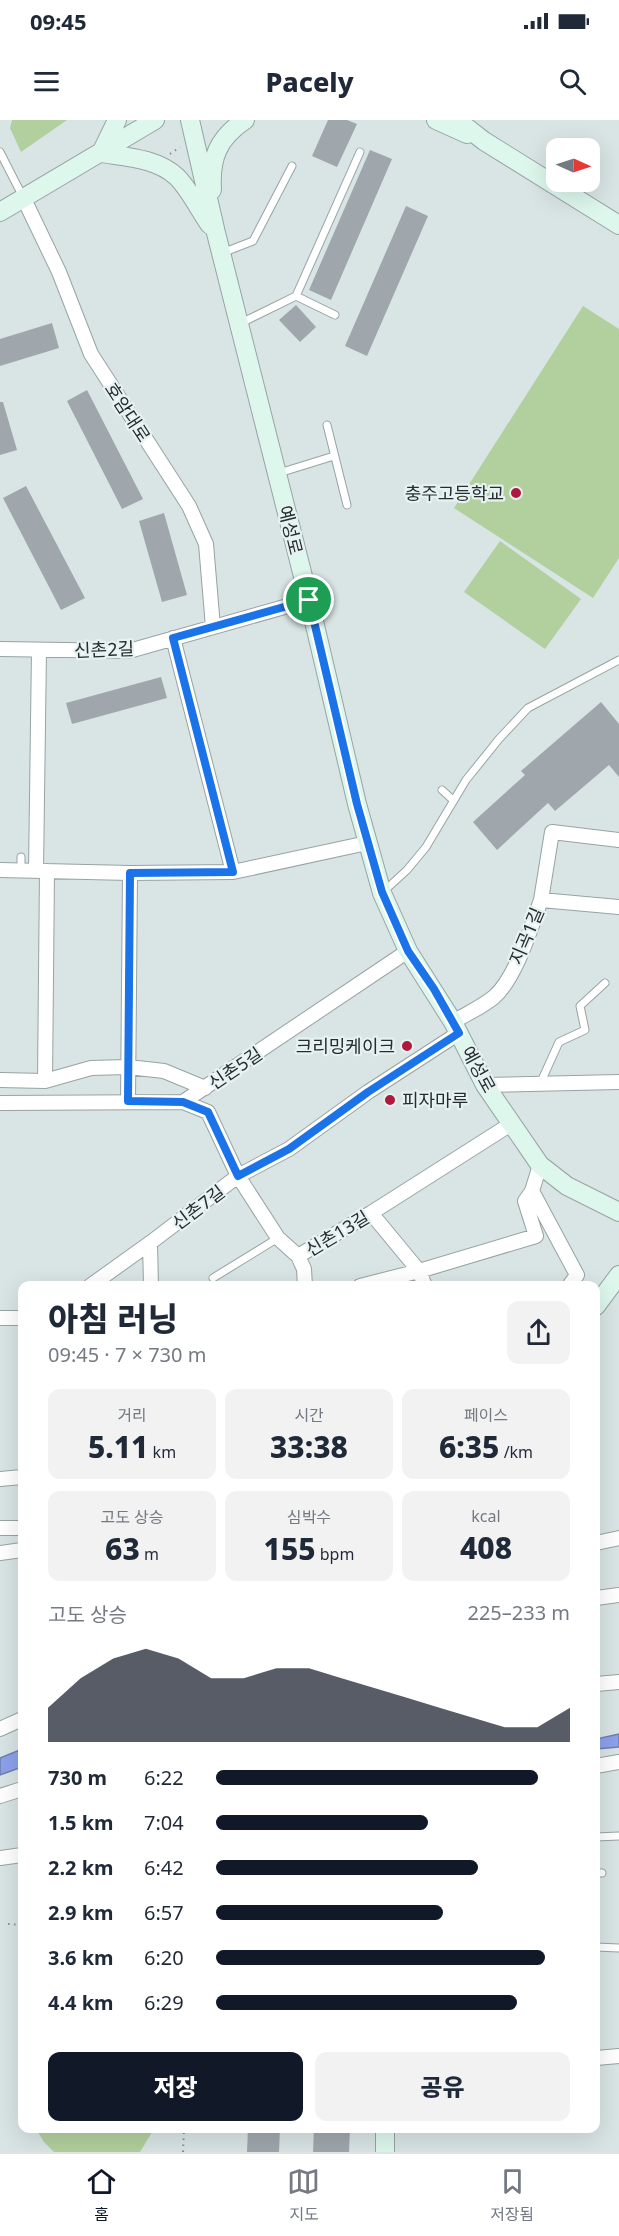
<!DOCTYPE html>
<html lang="ko">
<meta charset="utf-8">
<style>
body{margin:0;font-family:"Noto Sans","Noto Sans KR",sans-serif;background:#f2f2f3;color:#1f2937;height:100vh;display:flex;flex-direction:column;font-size:22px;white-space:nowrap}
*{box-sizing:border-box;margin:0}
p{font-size:20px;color:#747a83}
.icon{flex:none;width:33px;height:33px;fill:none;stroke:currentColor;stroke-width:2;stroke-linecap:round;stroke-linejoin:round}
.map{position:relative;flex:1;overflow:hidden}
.panel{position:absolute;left:18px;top:1161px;width:582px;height:852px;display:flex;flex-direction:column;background:#fff;border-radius:12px;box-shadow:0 6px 24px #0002}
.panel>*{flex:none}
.needle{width:39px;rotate:93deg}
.tools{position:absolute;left:546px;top:18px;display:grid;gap:12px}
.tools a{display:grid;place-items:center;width:54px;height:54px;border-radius:12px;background:#fff;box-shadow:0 6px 24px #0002;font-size:30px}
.pin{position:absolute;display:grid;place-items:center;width:51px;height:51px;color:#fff;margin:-26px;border:3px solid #fff;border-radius:50%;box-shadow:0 2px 6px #0007}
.round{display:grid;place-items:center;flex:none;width:63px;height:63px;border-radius:12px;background:#f2f2f3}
.head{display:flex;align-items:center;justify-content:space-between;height:102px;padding:0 30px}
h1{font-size:33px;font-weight:800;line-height:45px}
.stats{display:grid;grid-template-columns:repeat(3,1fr);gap:9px;height:102px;padding:6px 30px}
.stats div{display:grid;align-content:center;border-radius:12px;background:#f2f2f3;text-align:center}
.stats b{font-size:30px;font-weight:800}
.stats small{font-size:16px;font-weight:400}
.stats p{font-size:16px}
.chart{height:168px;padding:12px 30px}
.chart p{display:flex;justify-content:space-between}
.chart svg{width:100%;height:108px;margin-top:6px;fill:#111827;opacity:.7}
.primary-button{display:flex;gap:12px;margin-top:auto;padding:12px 30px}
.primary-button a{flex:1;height:69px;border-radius:12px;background:#111827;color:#fff;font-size:24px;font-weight:800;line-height:69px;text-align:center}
.primary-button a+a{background:#f2f2f3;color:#1f2937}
ul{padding:0 30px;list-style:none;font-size:20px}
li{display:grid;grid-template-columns:96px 72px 1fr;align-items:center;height:45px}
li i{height:15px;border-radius:8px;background:#111827}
.status{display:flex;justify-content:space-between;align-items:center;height:42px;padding:0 30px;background:#fff;direction:ltr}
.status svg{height:16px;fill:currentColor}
header{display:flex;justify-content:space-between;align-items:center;height:78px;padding:0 30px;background:#fff;font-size:27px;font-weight:800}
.menu{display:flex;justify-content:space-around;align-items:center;height:84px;border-top:2px solid #e0e1e3;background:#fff;font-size:16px;color:#747a83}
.menu a{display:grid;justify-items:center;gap:3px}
.menu .selected{color:#111827}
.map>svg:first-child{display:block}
.green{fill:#b2cf9e}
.water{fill:#8ca1eb;stroke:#6e7eb2;stroke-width:1.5}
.building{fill:#9fa7ad}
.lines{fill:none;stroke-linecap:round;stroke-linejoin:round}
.lane-casing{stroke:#98a3a4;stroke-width:9}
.street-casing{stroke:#98a3a4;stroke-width:16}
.secondary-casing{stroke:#98a3a4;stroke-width:20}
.path{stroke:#868e8f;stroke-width:2;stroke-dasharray:1.5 4.5;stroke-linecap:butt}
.lane{stroke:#fff;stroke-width:7}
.street{stroke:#fff;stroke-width:14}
.secondary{stroke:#ddf7ed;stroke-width:18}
.route-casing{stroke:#fff;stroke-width:12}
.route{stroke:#1a73e8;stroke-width:8}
.poi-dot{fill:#ae193d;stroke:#e6f2f2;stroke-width:2}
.labels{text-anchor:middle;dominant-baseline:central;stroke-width:4.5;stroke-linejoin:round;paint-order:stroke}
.street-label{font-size:18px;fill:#272c2c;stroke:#e6f2f2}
.poi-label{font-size:18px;fill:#272c2c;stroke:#e6f2f2;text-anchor:end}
</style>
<div class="status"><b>09:45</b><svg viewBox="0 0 49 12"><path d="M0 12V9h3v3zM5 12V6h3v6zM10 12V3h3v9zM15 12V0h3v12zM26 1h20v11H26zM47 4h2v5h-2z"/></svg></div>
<header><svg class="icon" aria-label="menu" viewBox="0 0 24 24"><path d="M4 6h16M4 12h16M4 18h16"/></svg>Pacely<svg class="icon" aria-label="search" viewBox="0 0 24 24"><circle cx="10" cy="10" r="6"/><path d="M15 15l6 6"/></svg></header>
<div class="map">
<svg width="619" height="2032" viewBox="0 0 619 2032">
<rect width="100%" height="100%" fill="#d9e4e5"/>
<!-- green -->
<path class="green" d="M 12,0 L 67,0 L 21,32 L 10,8 Z
M 583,186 L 619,209 L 619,438 L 593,478 L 454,388 Z
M 500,421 L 581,479 L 545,529 L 464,472 Z
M 36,2009 L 154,2009 L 140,2032 L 54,2032 L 44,2022 Z"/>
<!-- water -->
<path class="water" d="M 619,1614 L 619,1627 L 596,1629 L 596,1619 Z
M 22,1629 L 22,1647 L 0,1655 L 0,1638 Z"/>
<!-- building -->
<path class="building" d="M 328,0 L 347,0 L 357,4 L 337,47 L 312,36 Z
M 370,30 L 392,39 L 331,180 L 309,170 Z
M 406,86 L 428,96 L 367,236 L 345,226 Z
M 296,185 L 316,207 L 300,222 L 279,200 Z
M 52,203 L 59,228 L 0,246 L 0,219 Z
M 87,270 L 143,379 L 122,389 L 67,281 Z
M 0,282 L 3,282 L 17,330 L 0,335 Z
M 26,366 L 85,478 L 61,490 L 3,378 Z
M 164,393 L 187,475 L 162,482 L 139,401 Z
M 161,557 L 167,578 L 72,604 L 66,583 Z
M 601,582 L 619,604 L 619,657 L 609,645 L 555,691 L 548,683 L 497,730 L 473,702 L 525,655 L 521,651 Z
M 248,2008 L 280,2008 L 279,2032 L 247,2032 Z
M 314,2008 L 350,2008 L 349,2032 L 313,2032 Z"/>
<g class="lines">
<defs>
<path id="lane" d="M 0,32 L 23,77
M 222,133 L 253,121 L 292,46
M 296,176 L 335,195
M 241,203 L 296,176 L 360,32
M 327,305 L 347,385
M 279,353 L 334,336
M 442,670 L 453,680
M 21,737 L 21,751
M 384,771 L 407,750 L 426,727 L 466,660 L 499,619 L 528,588 L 619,540
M 540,964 L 559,922 L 585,910 L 580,886 L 605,863
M 213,1158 L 278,1118
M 596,1717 L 619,1716
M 596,1753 L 602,1753
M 596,1827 L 619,1828"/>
<path id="street" d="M 24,79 L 59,152 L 91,234 L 189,386 L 206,424 L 213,507
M 173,518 L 233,752
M 0,529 L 129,531 L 309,480
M 0,750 L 130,753 L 233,752 L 367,723
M 36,751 L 39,530
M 541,780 L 552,712 L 619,720
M 453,902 C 466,894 482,887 494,877 C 516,858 531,807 541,780 L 619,787
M 0,960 L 45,961 L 91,948 L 128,947 L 164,951 L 205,968
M 45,961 L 47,751
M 485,965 L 619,962
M 128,982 L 130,753
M 183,982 L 208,992 L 238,1056 L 278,1118 L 298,1136 L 304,1149 L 305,1166
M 0,983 L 183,982 L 408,831
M 540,1045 L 532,1071 L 577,1155 L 569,1166
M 371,1093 L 419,1151 L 425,1166
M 150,1123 L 151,1166
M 298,1136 L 371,1093 L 511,1004
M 90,1166 L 150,1123 L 238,1056 L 289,1029 L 368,972 L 459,913
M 360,1166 L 419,1151 L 536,1116 L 525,1081 L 532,1071
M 0,1198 L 22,1198
M 0,1359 L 22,1357
M 0,1408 L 22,1408
M 596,1423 L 619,1418
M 0,1433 L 22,1430
M 596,1478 L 619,1475
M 596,1564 L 619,1562
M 0,1609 L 22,1599
M 596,1646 L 619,1642
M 0,1676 L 22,1669
M 0,1738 L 22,1735
M 596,1938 L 619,1936"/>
<path id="secondary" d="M 190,0 L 216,113 L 309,480 L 357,684 L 382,773 L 408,831 L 453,902 L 485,965 L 540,1045 L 567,1066 L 619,1092
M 436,0 L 467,14
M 457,0 L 484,21 L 619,105
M 101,33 C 126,37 157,38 177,57 C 189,69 200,91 210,105
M 101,33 L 117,0
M 212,70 C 210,38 218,18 245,0
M 0,92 L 155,0
M 596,1186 L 619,1155
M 385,2032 L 385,2008"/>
</defs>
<!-- lane casing -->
<use href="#lane" class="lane-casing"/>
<!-- street casing -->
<use href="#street" class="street-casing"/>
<!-- secondary casing -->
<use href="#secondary" class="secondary-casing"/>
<!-- path -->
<path class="path" d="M 170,34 L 180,27
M 8,1804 L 22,1805
M 183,2032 L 184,2008"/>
<!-- lane -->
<use href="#lane" class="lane"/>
<!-- street -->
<use href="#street" class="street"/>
<!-- secondary -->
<use href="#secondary" class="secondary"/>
</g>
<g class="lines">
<defs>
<path id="route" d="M 309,480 L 357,684 L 382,772 L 408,831 L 434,869 L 459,913 L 368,972 L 289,1029 L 238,1056 L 208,992 L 183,982 L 128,981 L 130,753 L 233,752 L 173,518 Z"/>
</defs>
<!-- route casing -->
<use href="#route" class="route-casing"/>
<!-- route -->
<use href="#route" class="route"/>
</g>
<!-- markers -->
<g class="poi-dot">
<circle cx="516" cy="373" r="6"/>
<circle cx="407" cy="926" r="6"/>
<circle cx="390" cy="980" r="6"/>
</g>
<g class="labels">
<!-- street labels -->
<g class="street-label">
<text transform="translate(128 292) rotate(57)">호암대로</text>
<text transform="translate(291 410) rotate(76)">예성로</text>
<text transform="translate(104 529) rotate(-2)">신촌2길</text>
<text transform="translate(526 816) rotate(-67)">지곡1길</text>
<text transform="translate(235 948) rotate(-34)">신촌5길</text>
<text transform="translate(479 949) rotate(61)">예성로</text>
<text transform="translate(198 1087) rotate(-37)">신촌7길</text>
<text transform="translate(337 1113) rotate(-31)">신촌13길</text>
</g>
<!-- poi labels -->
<g class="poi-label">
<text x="504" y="373">충주고등학교</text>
<text x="395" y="926">크리밍케이크</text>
<text x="402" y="980" text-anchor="start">피자마루</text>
</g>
</g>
</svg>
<div class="tools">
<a><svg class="needle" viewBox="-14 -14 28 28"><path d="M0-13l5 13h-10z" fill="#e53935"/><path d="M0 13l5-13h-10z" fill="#747a83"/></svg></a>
</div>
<div class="pin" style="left:309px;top:480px;background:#1e9e55"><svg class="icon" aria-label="arrive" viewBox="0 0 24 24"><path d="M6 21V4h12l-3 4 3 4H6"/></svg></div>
<section class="panel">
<div class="head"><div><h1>아침 러닝</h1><p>09:45 · 7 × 730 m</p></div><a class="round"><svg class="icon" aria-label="share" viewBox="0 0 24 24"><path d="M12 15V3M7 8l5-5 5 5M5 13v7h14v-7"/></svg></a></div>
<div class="stats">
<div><p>거리</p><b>5.11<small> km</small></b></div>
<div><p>시간</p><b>33:38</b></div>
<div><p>페이스</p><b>6:35<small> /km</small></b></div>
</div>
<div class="stats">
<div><p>고도 상승</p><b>63<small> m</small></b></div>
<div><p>심박수</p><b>155<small> bpm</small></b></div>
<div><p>kcal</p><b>408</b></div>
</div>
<div class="chart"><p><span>고도 상승</span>225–233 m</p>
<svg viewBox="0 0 160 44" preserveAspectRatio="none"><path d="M0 44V30L10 18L20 10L30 6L40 10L50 18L60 18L70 14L80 14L90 18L100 22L110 26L120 30L130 34L140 38L150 38L160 30V44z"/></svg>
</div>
<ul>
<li><b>730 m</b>6:22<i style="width:91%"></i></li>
<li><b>1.5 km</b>7:04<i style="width:60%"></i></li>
<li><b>2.2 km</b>6:42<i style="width:74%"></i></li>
<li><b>2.9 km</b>6:57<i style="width:64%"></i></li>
<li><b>3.6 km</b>6:20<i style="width:93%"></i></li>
<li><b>4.4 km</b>6:29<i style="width:85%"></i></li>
</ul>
<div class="primary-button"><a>저장</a><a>공유</a></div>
</section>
</div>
<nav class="menu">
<a class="selected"><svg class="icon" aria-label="home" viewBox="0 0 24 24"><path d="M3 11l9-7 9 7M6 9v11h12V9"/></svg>홈</a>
<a><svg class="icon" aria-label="map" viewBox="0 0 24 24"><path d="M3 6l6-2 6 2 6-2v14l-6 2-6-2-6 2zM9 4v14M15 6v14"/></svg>지도</a>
<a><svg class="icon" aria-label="saved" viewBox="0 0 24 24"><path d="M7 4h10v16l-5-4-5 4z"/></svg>저장됨</a>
</nav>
